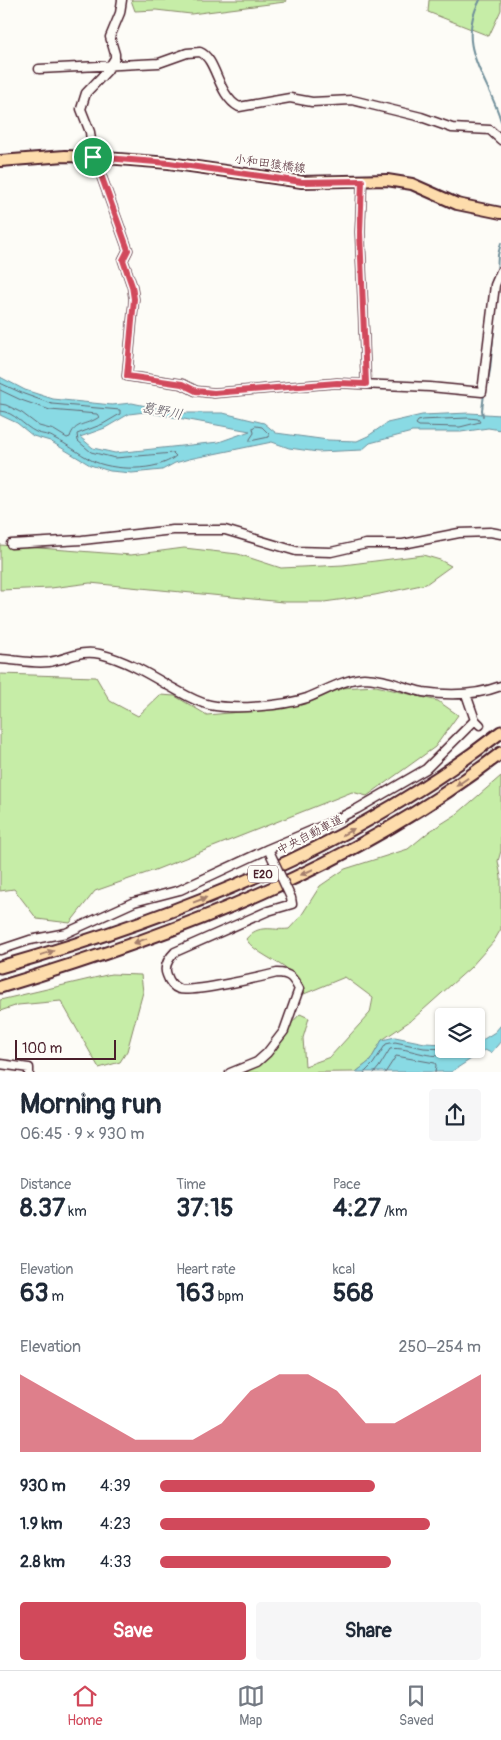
<!DOCTYPE html>
<meta charset="utf-8">
<style>
body{margin:0;font-family:Pangolin,"Klee One",sans-serif;background:#f6f6f7;color:#1f2937;height:100vh;display:flex;flex-direction:column;font-size:19px;white-space:nowrap}
*{box-sizing:border-box;margin:0}
p{font-size:16px;color:#747a83}
.icon{flex:none;width:28px;height:28px;fill:none;stroke:currentColor;stroke-width:2;stroke-linecap:round;stroke-linejoin:round}
.map{position:relative;height:1072px;overflow:hidden}
.sheet{display:flex;flex-direction:column;background:#fff;flex:1}
.sheet>*{flex:none}
.buttons{position:absolute;left:435px;top:1008px;display:grid;gap:10px}
.buttons a{display:grid;place-items:center;width:50px;height:50px;border-radius:5px;background:#fff;box-shadow:0 1px 4px #0004;font-size:25px}
.scale{position:absolute;left:15px;bottom:12px;width:101px;box-sizing:border-box;padding-left:5px;border:2px solid #4a1f2b;border-top:0;font-size:14px;line-height:18px;white-space:nowrap;color:#4a1f2b;-webkit-text-stroke:4px #fdfcf7;paint-order:stroke}
.pin{position:absolute;display:grid;place-items:center;width:42px;height:42px;color:#fff;margin:-21px;border:2px solid #fff;border-radius:50%;box-shadow:0 1px 5px #0007}
.round{display:grid;place-items:center;flex:none;width:52px;height:52px;border-radius:5px;background:#f6f6f7}
.summary{display:flex;align-items:center;justify-content:space-between;height:85px;padding:0 20px}
h1{font-size:28px;font-weight:700;line-height:38px}
.metrics{display:grid;grid-template-columns:repeat(3,1fr);gap:8px;height:85px;padding:5px 20px}
.metrics div{display:grid;align-content:center}
.metrics b{font-size:25px;font-weight:700}
.metrics small{font-size:14px;font-weight:400}
.metrics p{font-size:14px}
.chart{height:140px;padding:10px 20px}
.chart p{display:flex;justify-content:space-between}
.chart svg{width:100%;height:90px;margin-top:5px;fill:#d1495b;opacity:.7}
.action{display:flex;gap:10px;margin-top:auto;padding:10px 20px}
.action a{flex:1;height:58px;border-radius:5px;background:#d1495b;color:#fff;font-size:20px;font-weight:700;line-height:58px;text-align:center}
.action a+a{background:#f6f6f7;color:#1f2937}
ul{padding:0 20px;list-style:none;font-size:16px}
li{display:grid;grid-template-columns:80px 60px 1fr;align-items:center;height:38px}
li i{height:12px;border-radius:6px;background:#d1495b}
.dock{display:flex;justify-content:space-around;align-items:center;height:70px;border-top:1px solid #e0e1e3;background:#fff;font-size:14px;color:#747a83}
.dock a{display:grid;justify-items:center;gap:2px}
.dock .selected{color:#d1495b}
.map>svg:first-child{display:block}
.green{fill:#c6eda7;stroke:#888669}
.water{fill:#89dae4;stroke:#708f9a;fill-rule:evenodd}
.lines{fill:none;stroke-linecap:round;stroke-linejoin:round}
.shore{stroke:#636a75;stroke-width:1}
.stream{stroke:#708f9a;stroke-width:2}
.minor-casing{stroke:#4a1f2b;stroke-width:11}
.major-casing{stroke:#4a1f2b;stroke-width:14}
.highway-casing{stroke:#4a1f2b;stroke-width:15}
.minor{stroke:#fdfcf7;stroke-width:8}
.major{stroke:#fddcac;stroke-width:10}
.highway{stroke:#fddcac;stroke-width:11}
.minor-bridge-casing{stroke:#4a1f2b;stroke-width:11;stroke-linecap:butt}
.minor-bridge{stroke:#fdfcf7;stroke-width:8}
.oneway{fill:#a47e6c}
.route-casing{stroke:#fff;stroke-width:10}
.route{stroke:#d1495b;stroke-width:6}
.labels{text-anchor:middle;dominant-baseline:central;stroke-width:4;stroke-linejoin:round;paint-order:stroke}
.shield{fill:#fdfcf7;stroke:#806168;stroke-width:1}
.shield-label{font-size:11px;font-weight:bold;fill:#4a1f2b}
.street-label{font-size:12px;fill:#4a1f2b;stroke:#fdfcf7}
.water-label{font-size:14px;font-style:italic;fill:#5d5762;stroke:#fdfcf7}
</style>
<div class="map">
<svg width="501" height="1073" viewBox="0 0 501 1073">
<rect width="100%" height="100%" fill="#fdfcf7"/>
<filter id="ink" filterUnits="userSpaceOnUse"><feTurbulence type="fractalNoise" baseFrequency=".02" numOctaves="2"/><feDisplacementMap in="SourceGraphic" scale="10" xChannelSelector="R" yChannelSelector="G"/><feConvolveMatrix kernelMatrix="1 2 1 2 8 2 1 2 1" color-interpolation-filters="sRGB"/></filter>
<g filter="url(#ink)">
<!-- green -->
<path class="green" d="M 131,0 L 286,0 L 285,2 L 191,14 L 156,10 L 135,11 Z
M 429,0 L 501,0 L 501,10 L 489,36 L 428,12 Z
M 0,545 L 131,555 L 184,548 L 238,554 L 281,568 L 343,565 L 423,555 L 440,560 L 451,566 L 426,584 L 375,595 L 324,602 L 283,602 L 90,583 L 51,588 L 0,590 Z
M 0,674 L 96,677 L 110,701 L 138,716 L 160,695 L 175,696 L 207,715 L 262,710 L 313,700 L 340,688 L 376,686 L 438,701 L 458,715 L 435,747 L 367,796 L 352,792 L 155,870 L 95,891 L 70,923 L 37,919 L 14,889 L 0,891 Z
M 501,776 L 501,851 L 498,861 L 501,877 L 501,929 L 494,941 L 470,968 L 413,1019 L 382,1040 L 370,1061 L 356,1072 L 245,1073 L 254,1067 L 272,1052 L 288,1027 L 300,1014 L 309,1018 L 303,1038 L 305,1066 L 330,1057 L 370,1013 L 373,998 L 345,977 L 304,994 C 300,987 297,978 291,973 C 279,961 254,953 246,939 C 259,923 271,931 289,929 L 301,916 L 320,886 L 345,869 L 408,849 L 430,831 L 457,814 Z
M 111,974 L 141,975 L 143,992 L 127,1051 L 120,1062 L 99,1068 L 61,1001 L 18,1005 L 0,1011 L 0,1000 Z"/>
<!-- water -->
<path class="water" d="M 0,377 L 25,390 L 53,399 L 112,405 L 132,403 L 179,413 L 223,413 L 264,423 L 276,433 L 328,440 L 357,441 L 368,436 L 387,423 L 422,415 L 469,413 L 501,415 L 501,430 L 488,428 L 461,432 L 412,432 L 370,443 L 362,450 L 318,452 L 289,448 L 272,442 L 189,459 L 175,463 L 162,470 L 132,473 L 110,471 L 90,465 L 50,441 L 33,436 L 17,423 L 0,415 ZM 145,412 L 250,431 L 219,442 L 115,453 L 93,448 L 80,437 L 105,428 L 129,414 Z
M 501,1025 L 501,1041 L 491,1053 L 485,1050 L 451,1072 L 356,1072 L 370,1061 L 382,1040 L 395,1037 L 425,1043 L 444,1044 L 444,1049 L 476,1049 L 476,1044 L 495,1032 Z"/>
<g class="lines">
<!-- shore -->
<path class="shore" d="M 0,383 L 24,394 L 52,404 L 120,410 L 120,414 L 103,424 L 77,434 L 78,441 L 91,452 L 115,458 L 173,453 L 176,456 C 157,472 112,471 91,460 C 78,453 67,444 54,438 C 49,434 42,435 36,432 C 23,426 15,412 0,411
M 0,390 L 21,400 L 50,410 L 97,414 L 99,417 C 89,425 74,422 70,437 L 67,438 L 54,430 L 39,426 L 22,413 L 6,405 L 0,404
M 469,418 L 478,419 L 480,422 L 460,427 L 419,426 L 416,424 L 418,421 L 422,420 Z
M 256,426 L 262,427 L 269,434 L 269,437 L 250,441 L 250,439 L 254,433 L 253,428 Z
M 364,1073 L 373,1064 L 386,1044 L 395,1042 L 424,1048 L 444,1049
M 374,1073 L 379,1067 L 390,1049 C 408,1045 440,1066 453,1049
M 385,1073 L 396,1056 L 435,1063 L 436,1065 L 435,1073"/>
<!-- stream -->
<path class="stream" d="M 480,0 C 454,47 489,78 501,121
M 497,273 L 498,255 L 501,243
M 486,390 L 490,370 L 494,328
M 483,416 L 482,410 L 484,394"/>
<defs>
<path id="minor" d="M 122,0 L 120,13 L 110,37 L 115,54 L 115,58 L 107,71 L 86,93 L 81,109 L 90,132 L 93,157 L 101,175 L 128,250 L 123,260 L 132,286 L 134,299 L 127,376 L 182,384 L 196,391 L 214,393 L 337,383 L 430,387 L 482,392 L 495,285 L 501,271
M 39,69 L 159,63 L 187,53 L 200,52 C 217,59 217,95 239,107 L 290,98 L 312,102 L 352,100 L 421,117 L 452,128 L 490,130 L 501,140
M 362,181 L 360,232 L 366,384
M 11,544 L 82,540 L 173,530 L 225,530 L 296,551 L 331,552 L 366,544 L 403,544 L 459,533 L 490,532 L 501,534
M 0,659 C 16,660 33,664 49,662 C 68,659 81,649 100,654 C 125,660 147,673 169,686 C 182,693 195,702 210,705 C 235,710 283,706 307,698 C 325,691 344,679 364,678 C 385,678 403,688 423,692 C 449,696 477,695 501,686
M 466,694 L 475,720 L 480,725
M 0,950 L 30,940 L 66,933 L 134,902 L 180,890 L 268,849 L 327,824 L 357,809 L 426,769 L 475,720
M 0,1064 L 29,1068 L 29,1073
M 230,1073 L 257,1062 L 267,1053 L 284,1031 L 299,989 C 293,978 290,973 277,973 C 261,977 192,993 179,989 C 173,987 169,981 167,975 C 163,966 169,958 175,952 L 268,911 L 292,904 L 291,898"/>
<path id="major" d="M 0,161 L 65,156 L 93,157 L 169,163 L 302,182 L 387,180 L 412,184 L 457,204 L 501,213"/>
<path id="highway" d="M 0,967 C 179,916 354,847 501,732
M 0,987 C 177,934 354,867 501,753"/>
</defs>
<!-- minor casing -->
<use href="#minor" class="minor-casing"/>
<!-- major casing -->
<use href="#major" class="major-casing"/>
<!-- highway casing -->
<use href="#highway" class="highway-casing"/>
<!-- minor -->
<use href="#minor" class="minor"/>
<!-- major -->
<use href="#major" class="major"/>
<!-- highway -->
<use href="#highway" class="highway"/>
<defs>
<path id="minor-bridge" d="M 270,853 L 291,898"/>
</defs>
<!-- minor-bridge casing -->
<use href="#minor-bridge" class="minor-bridge-casing"/>
<!-- minor-bridge -->
<use href="#minor-bridge" class="minor-bridge"/>
</g>
<!-- one-way arrows -->
<defs><path id="oneway-solid" d="M-6-.8H1V-3.2L6.5 0L1 3.2V.8H-6Z" transform="scale(1.25)"/></defs>
<g class="oneway">
<use href="#oneway-solid" transform="translate(462 782) rotate(145)"/>
<use href="#oneway-solid" transform="translate(348 832) rotate(-29)"/>
<use href="#oneway-solid" transform="translate(307 872) rotate(155)"/>
<use href="#oneway-solid" transform="translate(200 900) rotate(-21)"/>
<use href="#oneway-solid" transform="translate(140 941) rotate(160)"/>
<use href="#oneway-solid" transform="translate(47 953) rotate(-18)"/>
</g>
</g>
<g class="lines" filter="url(#ink)">
<defs>
<path id="route" d="M 93,157 L 169,163 L 302,182 L 362,181 L 360,232 L 366,384 L 337,383 L 214,393 L 196,391 L 182,384 L 127,376 L 134,299 L 132,286 L 123,260 L 128,250 L 101,175 Z"/>
</defs>
<!-- route casing -->
<use href="#route" class="route-casing"/>
<!-- route -->
<use href="#route" class="route"/>
</g>
<g class="labels">
<!-- shield labels -->
<rect class="shield" x="248" y="865.5" width="30" height="17" rx="4"/>
<g class="shield-label">
<text x="263" y="874">E20</text>
</g>
<!-- street labels -->
<g class="street-label">
<text transform="translate(270 164) rotate(8)">小和田猿橋線</text>
<text transform="translate(310 835) rotate(-27)">中央自動車道</text>
</g>
<!-- water labels -->
<g class="water-label">
<text transform="translate(162 411) rotate(11)">葛野川</text>
</g>
</g>
</svg>
<div class="buttons">
<a><svg class="icon" aria-label="layers" viewBox="0 0 24 24"><path d="M12 4l9 5-9 5-9-5zM3 14l9 5 9-5"/></svg></a>
</div>
<div class="scale">100 m</div>
<div class="pin" style="left:93px;top:157px;background:#1e9e55"><svg class="icon" aria-label="arrive" viewBox="0 0 24 24"><path d="M6 21V4h12l-3 4 3 4H6"/></svg></div>
</div>
<section class="sheet">
<div class="summary"><div><h1>Morning run</h1><p>06:45 · 9 × 930 m</p></div><a class="round"><svg class="icon" aria-label="share" viewBox="0 0 24 24"><path d="M12 15V3M7 8l5-5 5 5M5 13v7h14v-7"/></svg></a></div>
<div class="metrics">
<div><p>Distance</p><b>8.37<small> km</small></b></div>
<div><p>Time</p><b>37:15</b></div>
<div><p>Pace</p><b>4:27<small> /km</small></b></div>
</div>
<div class="metrics">
<div><p>Elevation</p><b>63<small> m</small></b></div>
<div><p>Heart rate</p><b>163<small> bpm</small></b></div>
<div><p>kcal</p><b>568</b></div>
</div>
<div class="chart"><p><span>Elevation</span>250–254 m</p>
<svg viewBox="0 0 160 44" preserveAspectRatio="none"><path d="M0 44V6L10 14L20 22L30 30L40 38L50 38L60 38L70 30L80 14L90 6L100 6L110 14L120 30L130 30L140 22L150 14L160 6V44z"/></svg>
</div>
<ul>
<li><b>930 m</b>4:39<i style="width:67%"></i></li>
<li><b>1.9 km</b>4:23<i style="width:84%"></i></li>
<li><b>2.8 km</b>4:33<i style="width:72%"></i></li>
</ul>
<div class="action"><a>Save</a><a>Share</a></div>
</section>
<nav class="dock">
<a class="selected"><svg class="icon" aria-label="home" viewBox="0 0 24 24"><path d="M3 11l9-7 9 7M6 9v11h12V9"/></svg>Home</a>
<a><svg class="icon" aria-label="map" viewBox="0 0 24 24"><path d="M3 6l6-2 6 2 6-2v14l-6 2-6-2-6 2zM9 4v14M15 6v14"/></svg>Map</a>
<a><svg class="icon" aria-label="saved" viewBox="0 0 24 24"><path d="M7 4h10v16l-5-4-5 4z"/></svg>Saved</a>
</nav>
